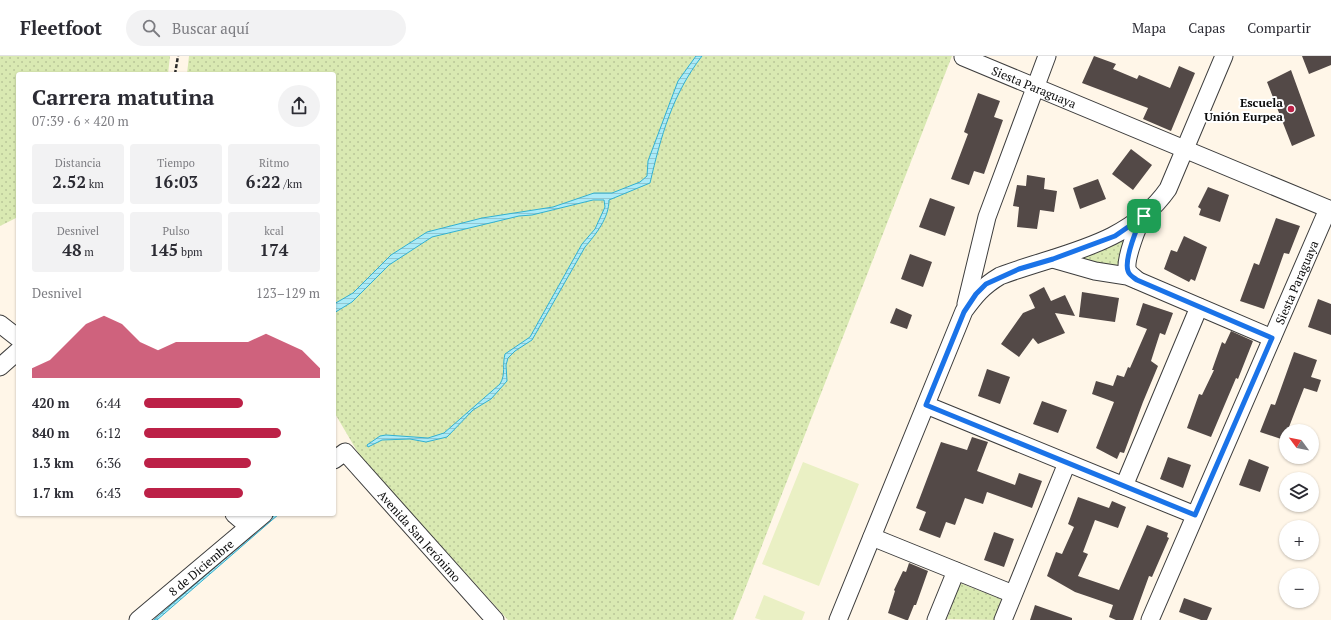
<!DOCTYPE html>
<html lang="es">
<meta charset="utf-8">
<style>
body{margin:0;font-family:"PT Serif",serif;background:#f2f2f3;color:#2b2b33;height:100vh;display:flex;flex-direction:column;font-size:15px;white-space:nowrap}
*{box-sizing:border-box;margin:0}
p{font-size:13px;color:#7c7c81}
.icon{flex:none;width:22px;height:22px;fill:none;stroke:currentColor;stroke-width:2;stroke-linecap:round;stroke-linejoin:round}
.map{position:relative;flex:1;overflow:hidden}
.panel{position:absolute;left:16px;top:16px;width:320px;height:444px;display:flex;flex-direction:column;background:#fff;border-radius:4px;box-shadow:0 1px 3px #0004}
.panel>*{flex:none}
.needle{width:26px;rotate:302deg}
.fabs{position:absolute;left:1279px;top:368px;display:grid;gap:8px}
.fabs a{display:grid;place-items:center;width:40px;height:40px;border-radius:50%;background:#fff;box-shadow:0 1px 3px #0004;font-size:20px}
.pin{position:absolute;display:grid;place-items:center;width:34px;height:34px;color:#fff;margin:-17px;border-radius:8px;box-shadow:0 2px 6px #0006}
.round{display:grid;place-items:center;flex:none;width:42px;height:42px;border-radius:21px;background:#f2f2f3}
.overview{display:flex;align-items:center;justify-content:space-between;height:68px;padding:0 16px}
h1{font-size:22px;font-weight:700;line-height:30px}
.stats{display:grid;grid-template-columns:repeat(3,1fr);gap:6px;height:68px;padding:4px 16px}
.stats div{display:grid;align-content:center;border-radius:4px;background:#f2f2f3;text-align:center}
.stats b{font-size:17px;font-weight:700}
.stats small{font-size:11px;font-weight:400}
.stats p{font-size:11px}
.chart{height:112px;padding:8px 16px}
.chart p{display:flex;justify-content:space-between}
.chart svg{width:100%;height:72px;margin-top:4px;fill:#bc2147;opacity:.7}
ul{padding:0 16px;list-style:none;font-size:13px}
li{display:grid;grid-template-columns:64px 48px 1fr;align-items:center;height:30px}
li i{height:10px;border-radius:5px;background:#bc2147}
header{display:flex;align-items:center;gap:24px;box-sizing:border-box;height:56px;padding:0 20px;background:#fff;border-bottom:1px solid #e1e1e2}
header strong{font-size:19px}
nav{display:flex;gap:22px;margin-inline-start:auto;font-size:14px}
.search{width:280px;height:36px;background:#f2f2f3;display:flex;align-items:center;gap:10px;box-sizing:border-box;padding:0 14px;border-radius:22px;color:#7c7c81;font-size:15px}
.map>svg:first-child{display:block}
.grass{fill:url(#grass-dots)}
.pitch{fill:#eaf0c4}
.water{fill:url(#water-rules);stroke:#31b0d0}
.building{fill:#534947}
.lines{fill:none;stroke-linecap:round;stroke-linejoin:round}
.minor-casing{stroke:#3d3d3d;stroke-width:19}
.path{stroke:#2c2c2c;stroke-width:2.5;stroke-dasharray:4 2;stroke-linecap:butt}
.minor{stroke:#fff;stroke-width:17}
.route-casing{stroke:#fff;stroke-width:8}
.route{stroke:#1a73e8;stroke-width:5}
.poi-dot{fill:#bc2147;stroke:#fff;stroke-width:1.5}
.labels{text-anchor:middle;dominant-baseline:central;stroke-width:4;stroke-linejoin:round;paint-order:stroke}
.street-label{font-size:12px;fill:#0a0a0a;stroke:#fff}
.poi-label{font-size:12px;font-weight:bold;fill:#0a0a0a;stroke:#fff;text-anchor:end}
</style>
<header>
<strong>Fleetfoot</strong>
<div class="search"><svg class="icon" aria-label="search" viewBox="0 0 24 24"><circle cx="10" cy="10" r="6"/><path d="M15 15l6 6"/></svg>Buscar aquí</div>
<nav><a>Mapa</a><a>Capas</a><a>Compartir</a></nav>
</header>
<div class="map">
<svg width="1331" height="564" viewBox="0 0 1331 564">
<defs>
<pattern id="grass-dots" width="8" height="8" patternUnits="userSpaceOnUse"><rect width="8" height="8" fill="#d9e9b2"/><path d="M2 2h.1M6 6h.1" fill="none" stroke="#b9c698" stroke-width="1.8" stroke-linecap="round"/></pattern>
<pattern id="water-rules" width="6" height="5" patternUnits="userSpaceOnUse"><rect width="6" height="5" fill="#abeaf7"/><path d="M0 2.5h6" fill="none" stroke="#92c7d2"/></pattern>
</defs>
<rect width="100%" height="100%" fill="#fff6e8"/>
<!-- grass -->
<path class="grass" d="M 0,0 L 170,0 L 168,18 L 18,18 L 18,161 L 0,170 Z
M 189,0 L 952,0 L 733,564 L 508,564 L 360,400 L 334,356 L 334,18 L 187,18 Z
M 1124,184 L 1120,208 C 1107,215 1095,208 1081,202 L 1108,192 Z
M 960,527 L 1001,543 L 995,564 L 947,563 Z"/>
<!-- pitch -->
<path class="pitch" d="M 803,406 L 859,428 L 819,530 L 762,508 Z
M 764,539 L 805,556 L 802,564 L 761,564 L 755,562 Z"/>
<!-- water -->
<path class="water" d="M 696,0 L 702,0 C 672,39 661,80 650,127 L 609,144 C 609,162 596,178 585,191 L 532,284 L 515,295 L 508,302 L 506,309 L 507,325 L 491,343 L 473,354 L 447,381 L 426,386 L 410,383 L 382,384 L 368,391 L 367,389 L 380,380 L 386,379 L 428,382 L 444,377 L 500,328 C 506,318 502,309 505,298 L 530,281 L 582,188 L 595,173 L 605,151 L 604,144 L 593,144 L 532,159 L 519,160 L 432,181 L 389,209 L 352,246 L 334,257 L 334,248 L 353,237 L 391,199 L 427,176 L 482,162 L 553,151 L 594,137 L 612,137 L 640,126 L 647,120 L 648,105 L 678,25 Z
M 276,458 L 279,458 L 157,564 L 154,564 Z"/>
<!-- building -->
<path class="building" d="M 1094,0 L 1116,8 L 1113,13 L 1137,23 L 1139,19 L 1170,32 L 1179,10 L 1195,17 L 1171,75 L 1143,63 L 1148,52 L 1082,27 Z
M 1302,0 L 1331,0 L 1331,9 L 1309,18 Z
M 1291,14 L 1315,80 L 1292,90 L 1267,26 Z
M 978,37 L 1000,45 L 994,61 L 1003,64 L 984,118 L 974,115 L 969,129 L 951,123 L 968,78 L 964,76 Z
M 1131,93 L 1152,109 L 1133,134 L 1112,118 Z
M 1027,119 L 1045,122 L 1044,133 L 1057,135 L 1054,156 L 1040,154 L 1037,173 L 1017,171 L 1019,151 L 1013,150 L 1017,129 L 1026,130 Z
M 1098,123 L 1106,143 L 1080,153 L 1073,132 Z
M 1208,131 L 1229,139 L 1220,166 L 1199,159 L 1201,153 L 1198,151 Z
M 930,142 L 955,151 L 945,180 L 919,171 Z
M 1276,162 L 1300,170 L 1289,198 L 1284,197 L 1264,253 L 1240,245 L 1254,207 L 1259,209 Z
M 1184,180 L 1207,191 L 1195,225 L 1191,223 L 1189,226 L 1164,213 L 1171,194 L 1177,196 Z
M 910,198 L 932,206 L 923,231 L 901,223 Z
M 1044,231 L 1051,245 L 1065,239 L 1075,260 L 1055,257 L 1065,277 L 1038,288 L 1033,282 L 1019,301 L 1001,288 L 1023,257 L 1035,252 L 1029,239 Z
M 1082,236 L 1119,242 L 1115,266 L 1079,261 Z
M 1318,243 L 1331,248 L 1331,279 L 1308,271 Z
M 1143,247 L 1173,257 L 1165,279 L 1160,277 L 1151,305 L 1158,310 L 1143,346 L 1124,397 L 1120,396 L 1117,403 L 1096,392 L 1114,346 L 1092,338 L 1096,325 L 1113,330 L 1117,319 L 1124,321 L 1128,311 L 1130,312 L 1147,273 L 1136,269 Z
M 896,252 L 912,259 L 907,273 L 890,267 Z
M 1231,275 L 1253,285 L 1238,323 L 1236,322 L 1211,381 L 1187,372 L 1199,338 L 1202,339 L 1214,314 L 1212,314 L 1222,286 L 1225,288 Z
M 1294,296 L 1317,304 L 1311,321 L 1321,324 L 1317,336 L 1304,332 L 1284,384 L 1260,376 L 1271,348 L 1275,349 Z
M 987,313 L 1010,321 L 1000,348 L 978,340 Z
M 1042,345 L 1067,354 L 1058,377 L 1033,368 Z
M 972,381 L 988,386 L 977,415 L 1015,429 L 1019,417 L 1042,425 L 1032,452 L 987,436 L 983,448 L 965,442 L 955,469 L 946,466 L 940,482 L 919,474 L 926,456 L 916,452 L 941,386 L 967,394 Z
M 1168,401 L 1191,409 L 1183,432 L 1160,423 Z
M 1249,403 L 1269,411 L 1260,436 L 1239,429 Z
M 1078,441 L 1109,452 L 1112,445 L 1126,451 L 1118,472 L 1095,464 L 1083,496 L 1088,498 L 1078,520 L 1119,534 L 1147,469 L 1168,477 L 1167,481 L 1169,482 L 1152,521 L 1149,520 L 1133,564 L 1116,564 L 1109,561 L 1113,549 L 1075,536 L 1047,520 L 1056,496 L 1062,498 L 1074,471 L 1068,468 Z
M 994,476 L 1014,483 L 1004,511 L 984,504 Z
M 909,507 L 928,515 L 916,549 L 914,549 L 908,564 L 906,564 L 888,557 L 895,535 L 894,534 L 903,515 L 906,516 Z
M 1184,542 L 1212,552 L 1207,564 L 1201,564 L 1179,556 Z
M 1035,549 L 1072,562 L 1072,564 L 1030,564 Z"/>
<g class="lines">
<defs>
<g id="minor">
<path id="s1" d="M 963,1 L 1331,154"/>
<path d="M 1053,203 L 1095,215 L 1127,220 L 1272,282"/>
<path d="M 1137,224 C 1133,220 1128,218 1127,212 C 1126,202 1137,169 1144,161"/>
<path d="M 966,248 L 987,161 L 1047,0"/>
<path d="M 0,268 L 18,282"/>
<path d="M 0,311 L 18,295"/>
<path d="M 926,349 L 1195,459"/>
<path id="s2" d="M 334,404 L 345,396 L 495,564"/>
<path d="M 1124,430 L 1199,251"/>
<path d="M 234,458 L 248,470"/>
<path d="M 872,481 L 1013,538"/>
<path id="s3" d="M 138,564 L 264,458"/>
<path d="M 838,564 L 964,255 C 975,240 983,230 1000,220 C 1060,197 1128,190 1168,133 L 1224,0"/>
<path d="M 936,564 L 956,515"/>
<path d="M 1003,564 L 1067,407"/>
<path id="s4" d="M 1150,564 L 1328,153"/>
</g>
</defs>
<!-- minor casing -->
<use href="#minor" class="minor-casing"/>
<!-- path -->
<path class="path" d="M 175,18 L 178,0"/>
<!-- minor -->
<use href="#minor" class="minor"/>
</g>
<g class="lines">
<defs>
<path id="route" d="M 1144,160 C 1137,169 1124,204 1128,215 C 1129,219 1133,221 1137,224 L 1272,282 L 1195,459 L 926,349 L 964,256 L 976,238 L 986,228 L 1019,213 L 1053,203 L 1115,180 Z"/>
</defs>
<!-- route casing -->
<use href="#route" class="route-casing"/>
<!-- route -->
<use href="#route" class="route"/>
</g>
<!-- markers -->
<circle class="poi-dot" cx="1291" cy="53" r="4"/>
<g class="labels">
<!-- street labels -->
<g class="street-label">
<text stroke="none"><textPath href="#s1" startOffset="77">Siesta Paraguaya</textPath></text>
<text stroke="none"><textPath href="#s4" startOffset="368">Siesta Paraguaya</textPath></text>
<text stroke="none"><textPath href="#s2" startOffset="126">Avenida San Jerónimo</textPath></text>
<text stroke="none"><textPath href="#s3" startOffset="82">8 de Diciembre</textPath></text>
</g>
<!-- poi labels -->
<g class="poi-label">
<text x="1283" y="46">Escuela<tspan x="1283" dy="14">Unión Eurpea</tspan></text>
</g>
</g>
</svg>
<div class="fabs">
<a><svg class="needle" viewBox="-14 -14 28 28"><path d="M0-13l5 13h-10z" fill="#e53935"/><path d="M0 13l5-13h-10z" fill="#7c7c81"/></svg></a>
<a><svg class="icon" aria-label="layers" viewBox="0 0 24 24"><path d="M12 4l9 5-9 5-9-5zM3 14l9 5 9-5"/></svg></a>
<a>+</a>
<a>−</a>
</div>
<div class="pin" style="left:1144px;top:160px;background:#1e9e55"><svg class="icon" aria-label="arrive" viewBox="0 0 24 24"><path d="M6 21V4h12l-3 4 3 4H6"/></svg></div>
<section class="panel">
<div class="overview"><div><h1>Carrera matutina</h1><p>07:39 · 6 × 420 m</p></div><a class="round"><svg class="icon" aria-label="share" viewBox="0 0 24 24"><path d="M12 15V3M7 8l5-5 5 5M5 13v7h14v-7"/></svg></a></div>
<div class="stats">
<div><p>Distancia</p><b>2.52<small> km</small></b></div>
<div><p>Tiempo</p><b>16:03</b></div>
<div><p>Ritmo</p><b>6:22<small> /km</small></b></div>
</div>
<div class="stats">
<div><p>Desnivel</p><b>48<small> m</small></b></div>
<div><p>Pulso</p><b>145<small> bpm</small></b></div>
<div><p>kcal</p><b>174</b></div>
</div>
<div class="chart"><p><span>Desnivel</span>123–129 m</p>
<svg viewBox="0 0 160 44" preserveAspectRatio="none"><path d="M0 44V38L10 33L20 22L30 11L40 6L50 11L60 22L70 27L80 22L90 22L100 22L110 22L120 22L130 17L140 22L150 27L160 38V44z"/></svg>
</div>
<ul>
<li><b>420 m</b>6:44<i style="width:56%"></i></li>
<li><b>840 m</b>6:12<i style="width:78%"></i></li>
<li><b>1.3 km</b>6:36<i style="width:61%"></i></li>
<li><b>1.7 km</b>6:43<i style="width:56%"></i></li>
</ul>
</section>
</div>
